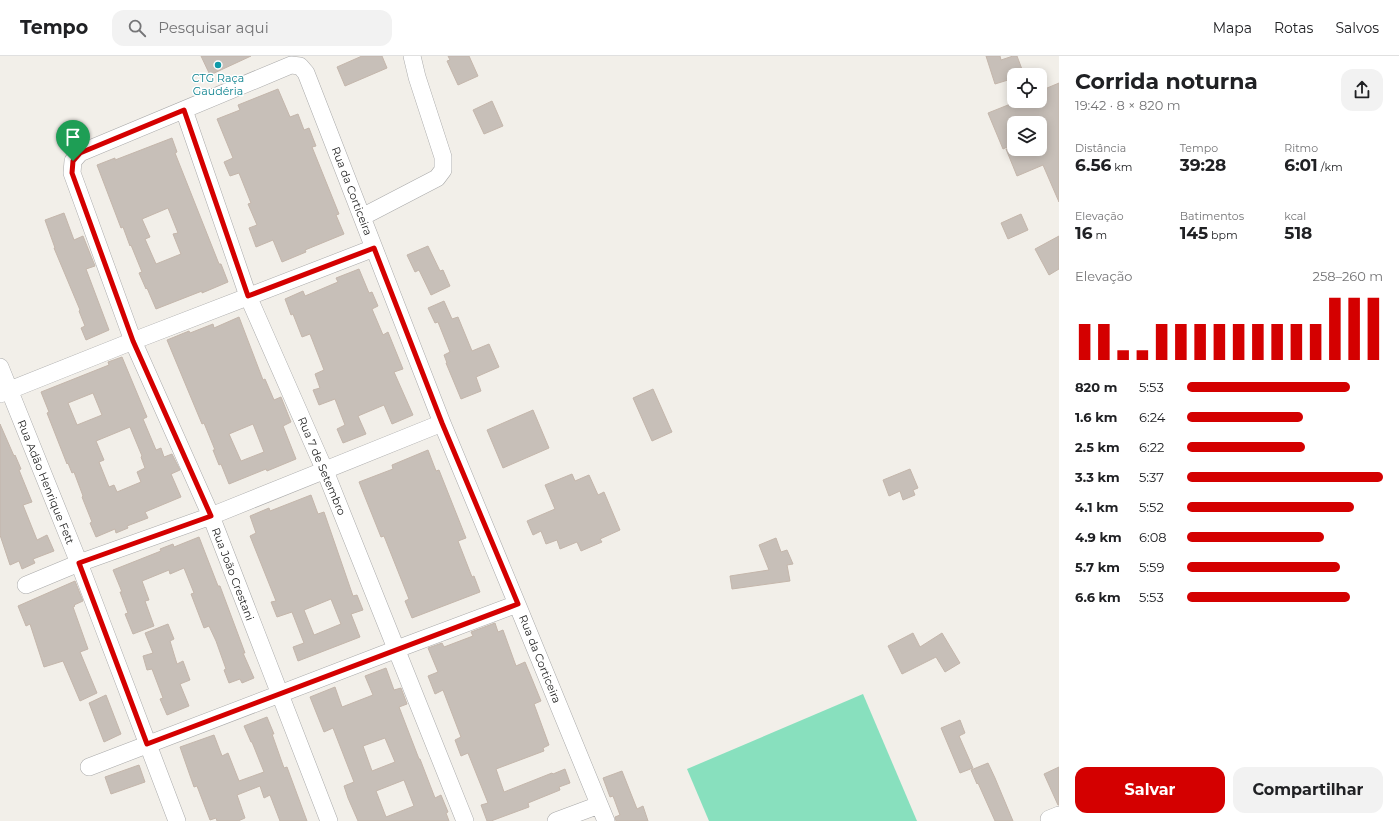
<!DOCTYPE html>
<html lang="pt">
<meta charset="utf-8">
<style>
body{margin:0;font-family:Montserrat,sans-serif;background:#f2f2f2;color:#202124;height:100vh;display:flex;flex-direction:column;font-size:15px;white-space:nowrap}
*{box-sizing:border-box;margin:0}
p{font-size:13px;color:#757577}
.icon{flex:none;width:22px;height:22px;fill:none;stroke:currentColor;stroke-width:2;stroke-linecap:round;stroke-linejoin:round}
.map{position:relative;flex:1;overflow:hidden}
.details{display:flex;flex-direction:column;background:#fff;width:340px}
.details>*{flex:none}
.tools{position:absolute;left:1007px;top:12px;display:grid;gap:8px}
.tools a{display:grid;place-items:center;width:40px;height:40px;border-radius:8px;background:#fff;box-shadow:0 2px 10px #0003;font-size:20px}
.pin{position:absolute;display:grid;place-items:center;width:34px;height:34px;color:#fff;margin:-41px -17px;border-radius:50% 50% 50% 0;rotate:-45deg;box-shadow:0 0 4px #0007}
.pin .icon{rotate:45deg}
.round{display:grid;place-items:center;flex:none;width:42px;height:42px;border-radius:12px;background:#f2f2f2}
.summary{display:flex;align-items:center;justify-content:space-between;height:68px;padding:0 16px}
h1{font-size:22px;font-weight:700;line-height:30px}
.stats{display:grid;grid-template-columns:repeat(3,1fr);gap:6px;height:68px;padding:4px 16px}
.stats div{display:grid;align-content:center}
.stats b{font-size:17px;font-weight:700}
.stats small{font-size:11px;font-weight:400}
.stats p{font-size:11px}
.chart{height:112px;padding:8px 16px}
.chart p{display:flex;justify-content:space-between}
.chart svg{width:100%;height:72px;margin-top:4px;stroke:#d40000;stroke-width:6}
.cta{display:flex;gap:8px;margin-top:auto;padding:8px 16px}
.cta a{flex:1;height:46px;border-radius:12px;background:#d40000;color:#fff;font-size:16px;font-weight:700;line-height:46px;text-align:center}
.cta a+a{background:#f2f2f2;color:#202124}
ul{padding:0 16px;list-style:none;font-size:13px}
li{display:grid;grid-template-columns:64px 48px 1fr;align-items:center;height:30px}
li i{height:10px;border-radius:5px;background:#d40000}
header{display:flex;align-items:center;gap:24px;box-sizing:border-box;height:56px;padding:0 20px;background:#fff;border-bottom:1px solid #e0e0e0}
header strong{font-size:19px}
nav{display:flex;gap:22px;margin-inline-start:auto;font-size:14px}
.search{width:280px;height:36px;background:#f2f2f2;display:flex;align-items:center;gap:10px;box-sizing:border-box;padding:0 14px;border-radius:12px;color:#757577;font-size:15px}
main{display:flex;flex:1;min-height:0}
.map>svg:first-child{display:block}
.pitch{fill:#88e0be}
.building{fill:#c7bfb8;stroke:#c4b6ab;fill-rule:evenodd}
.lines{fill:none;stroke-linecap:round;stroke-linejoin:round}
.minor-casing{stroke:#a9a9a9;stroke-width:18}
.minor{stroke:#fff;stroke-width:17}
.route-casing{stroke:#fff;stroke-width:8}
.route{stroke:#d40000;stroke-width:5}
.culture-dot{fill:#0f9aa8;stroke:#fff;stroke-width:1.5}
.labels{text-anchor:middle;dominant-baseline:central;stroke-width:3;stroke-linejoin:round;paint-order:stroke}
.culture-label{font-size:11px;fill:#0d838f;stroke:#fff}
.street-label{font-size:11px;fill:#222;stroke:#fff}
</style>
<header>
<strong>Tempo</strong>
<div class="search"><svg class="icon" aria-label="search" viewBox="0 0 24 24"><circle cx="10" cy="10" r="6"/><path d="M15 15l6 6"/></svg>Pesquisar aqui</div>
<nav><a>Mapa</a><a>Rotas</a><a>Salvos</a></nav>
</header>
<main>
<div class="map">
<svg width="1059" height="765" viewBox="0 0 1059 765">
<rect width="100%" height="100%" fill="#f2efe9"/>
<!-- pitch -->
<path class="pitch" d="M 863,638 L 917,765 L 709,765 L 687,713 Z"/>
<!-- building -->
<path class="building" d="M 201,0 L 251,0 L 210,19 Z
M 362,0 L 382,0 L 387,12 L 345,30 L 337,11 Z
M 448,0 L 469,0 L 478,20 L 458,29 L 447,5 L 450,4 Z
M 986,0 L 1000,0 L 1001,4 L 1013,0 L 1017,0 L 1023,16 L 1007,22 L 1008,24 L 995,28 Z
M 1059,27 L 1059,146 L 1043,109 L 1017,120 L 1006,93 L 1040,93 L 1040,67 L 1014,67 L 1014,88 L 1003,93 L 988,57 L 1018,45 L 1040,45 L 1040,35 Z
M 278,33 L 290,61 L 298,58 L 304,74 L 309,72 L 316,90 L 312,91 L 339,158 L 336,159 L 344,178 L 305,194 L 306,196 L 282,206 L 273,184 L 256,191 L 249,172 L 257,169 L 248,148 L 251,147 L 239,117 L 230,120 L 224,106 L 233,102 L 217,63 L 240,54 L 238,49 Z
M 492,45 L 503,70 L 484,78 L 473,54 Z
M 172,82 L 177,96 L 175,97 L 219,208 L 221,208 L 228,226 L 202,237 L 202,235 L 156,253 L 147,232 L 146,233 L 139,217 L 142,216 L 131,189 L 130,190 L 123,171 L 121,172 L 97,109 L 115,102 L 115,104 ZM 168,152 L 178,177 L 173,178 L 181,198 L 156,208 L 145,183 L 150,181 L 142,163 Z
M 64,157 L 74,184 L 83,180 L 95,210 L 86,213 L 109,274 L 86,284 L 81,272 L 85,270 L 79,255 L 80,254 L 54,192 L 55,192 L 45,164 Z
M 1021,158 L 1028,174 L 1008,183 L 1001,167 Z
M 1059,180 L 1059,213 L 1049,219 L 1035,193 Z
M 428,190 L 440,215 L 443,214 L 450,230 L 431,239 L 419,214 L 415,216 L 407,199 Z
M 359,213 L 369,237 L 372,236 L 378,250 L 372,253 L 383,279 L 388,276 L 403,313 L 394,316 L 413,359 L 392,368 L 384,349 L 358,360 L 366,378 L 343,387 L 337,373 L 345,369 L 335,343 L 319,349 L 313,334 L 320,332 L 315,318 L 324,314 L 310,278 L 302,281 L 293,258 L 291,259 L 285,243 L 303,235 L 305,240 L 338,226 L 336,222 Z
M 444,245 L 452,263 L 458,261 L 472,295 L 489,288 L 499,311 L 476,321 L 481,335 L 461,343 L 446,307 L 447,307 L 444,299 L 450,296 L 438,266 L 435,267 L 428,252 Z
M 239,261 L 263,324 L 265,323 L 274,344 L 281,341 L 291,366 L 283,370 L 296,403 L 267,415 L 266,413 L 229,428 L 221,408 L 219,409 L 213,394 L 215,394 L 204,367 L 202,368 L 167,284 L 189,275 L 190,277 L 213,268 L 214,272 ZM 253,368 L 264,396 L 241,405 L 229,378 Z
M 122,301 L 147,361 L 143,363 L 156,394 L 161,392 L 164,401 L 172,398 L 180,414 L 171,418 L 181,441 L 145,456 L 148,462 L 127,470 L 128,472 L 116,477 L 115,473 L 96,481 L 90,467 L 92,466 L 82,441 L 83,440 L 74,416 L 72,417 L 68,407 L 67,408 L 47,357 L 49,356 L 41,336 L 109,309 L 108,306 ZM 93,337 L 102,359 L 77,369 L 68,347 ZM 130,371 L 142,400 L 141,401 L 145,412 L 137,416 L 141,426 L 117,436 L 114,429 L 109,431 L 99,406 L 104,404 L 96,385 Z
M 653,333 L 672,376 L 652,385 L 633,342 Z
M 533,354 L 549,392 L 503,412 L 487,374 Z
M 0,368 L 14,400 L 15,399 L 21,413 L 19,414 L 32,446 L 23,449 L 37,484 L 47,479 L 54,495 L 33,503 L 35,507 L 22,513 L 19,505 L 10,509 L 0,479 Z
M 428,394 L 436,415 L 439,414 L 466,482 L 458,485 L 472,521 L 474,520 L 480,536 L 412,562 L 405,545 L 409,543 L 384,480 L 381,481 L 359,426 L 393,413 L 392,409 Z
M 910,413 L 918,432 L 913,434 L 915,439 L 903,444 L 900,435 L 889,440 L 883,424 Z
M 572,418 L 575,425 L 589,419 L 598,439 L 604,436 L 620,474 L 600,483 L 602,486 L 581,495 L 577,486 L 560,493 L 557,484 L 546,488 L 541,475 L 533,479 L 527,465 L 555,453 L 545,429 Z
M 311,439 L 318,458 L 324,456 L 353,540 L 357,539 L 363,554 L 351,558 L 360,581 L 298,605 L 293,591 L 304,587 L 292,556 L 277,561 L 271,546 L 276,545 L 250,480 L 256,477 L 250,460 L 269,452 L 270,455 ZM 331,543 L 341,568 L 314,579 L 304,554 Z
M 199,481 L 218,530 L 220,530 L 245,597 L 243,597 L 254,622 L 242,627 L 240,623 L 229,627 L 224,614 L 226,613 L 216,585 L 209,570 L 204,572 L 191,538 L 194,537 L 184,512 L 170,518 L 169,514 L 142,525 L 149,544 L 145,545 L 154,570 L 133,578 L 125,558 L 128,557 L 120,536 L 122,536 L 113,514 L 161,495 L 160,493 L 173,488 L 174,491 Z
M 776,482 L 781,496 L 787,494 L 793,508 L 787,509 L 790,525 L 732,533 L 730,520 L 769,514 L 759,489 Z
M 75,525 L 83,545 L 74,549 L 75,550 L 73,551 L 88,593 L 80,596 L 97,637 L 80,645 L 63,605 L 44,611 L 30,568 L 26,570 L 18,550 Z
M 495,567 L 498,576 L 503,574 L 516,610 L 525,606 L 530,618 L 541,645 L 534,648 L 549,689 L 543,692 L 544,695 L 496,713 L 504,736 L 552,717 L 553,718 L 565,713 L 570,727 L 559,731 L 560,734 L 528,747 L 529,751 L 491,765 L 487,765 L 481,749 L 488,747 L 468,697 L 461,700 L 455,684 L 461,681 L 443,634 L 435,638 L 428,620 L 438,616 L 428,592 L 442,587 L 444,591 L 473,580 L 471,576 Z
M 168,568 L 174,583 L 170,585 L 177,608 L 183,605 L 190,624 L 180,628 L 189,650 L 167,659 L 160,643 L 163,642 L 152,613 L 147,614 L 143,600 L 153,597 L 145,577 Z
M 913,577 L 920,591 L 942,577 L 960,607 L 945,616 L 936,601 L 902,618 L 888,590 Z
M 386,612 L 394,634 L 401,632 L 407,648 L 399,651 L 419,703 L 420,703 L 435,742 L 441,739 L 448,756 L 446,757 L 449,765 L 358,765 L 348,742 L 344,730 L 354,726 L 333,672 L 324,676 L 310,641 L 335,631 L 342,651 L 373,639 L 365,620 ZM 385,682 L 395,706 L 372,715 L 363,690 ZM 404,724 L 414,750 L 386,761 L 376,735 Z
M 106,639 L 121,678 L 104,686 L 89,647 Z
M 267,661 L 274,678 L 272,678 L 284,712 L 287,711 L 307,765 L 280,765 L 270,739 L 264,742 L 260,730 L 237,739 L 245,762 L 238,765 L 217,765 L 216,762 L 210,764 L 197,730 L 194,731 L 180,691 L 214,679 L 222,700 L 228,697 L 239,725 L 264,716 L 252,686 L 251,686 L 244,670 Z
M 960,664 L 965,677 L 959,680 L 973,712 L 960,717 L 941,672 Z
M 988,707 L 995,722 L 1013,765 L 995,765 L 978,727 L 977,728 L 971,714 Z
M 139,709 L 145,726 L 111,738 L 105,721 Z
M 1059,711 L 1059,749 L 1058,749 L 1044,718 Z
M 622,715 L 637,753 L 643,750 L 648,765 L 616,765 L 615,761 L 620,759 L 613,740 L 610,741 L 603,722 Z"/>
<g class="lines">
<defs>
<path id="minor" d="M 184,54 L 248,240 L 325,415 L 465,765
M 362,161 L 437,122 L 443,114 L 443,101 L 417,21 L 412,0
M 0,311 L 79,507 L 177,765
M 0,338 L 133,285 L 374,192
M 26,529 L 79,507 L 211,460 L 442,367
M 89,711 L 397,593 L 517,548
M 1049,763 L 1059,759
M 329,765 L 211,460 L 133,285 L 72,117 L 73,105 L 80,97 L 291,9 L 300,10 L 306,17 L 442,367 L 517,548 L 606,765
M 556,765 L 599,749"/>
</defs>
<!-- minor casing -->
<use href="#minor" class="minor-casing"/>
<!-- minor -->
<use href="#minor" class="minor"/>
</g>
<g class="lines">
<defs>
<path id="route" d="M 184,54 L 248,240 L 374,192 L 442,367 L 518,548 L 147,688 L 79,507 L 211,460 L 133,285 L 72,117 L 73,105 L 80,97 Z"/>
</defs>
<!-- route casing -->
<use href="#route" class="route-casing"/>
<!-- route -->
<use href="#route" class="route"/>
</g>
<!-- markers -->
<circle class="culture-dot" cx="218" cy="9" r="4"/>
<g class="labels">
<!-- culture labels -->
<g class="culture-label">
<text x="218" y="22">CTG Raça<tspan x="218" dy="13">Gaudéria</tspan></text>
</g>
<!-- street labels -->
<g class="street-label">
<text transform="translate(352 135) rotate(69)">Rua da Corticeira</text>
<text transform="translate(322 410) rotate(67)">Rua 7 de Setembro</text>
<text transform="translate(46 426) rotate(68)">Rua Adão Henrique Fett</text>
<text transform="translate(233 518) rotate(69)">Rua João Crestani</text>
<text transform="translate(540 603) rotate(68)">Rua da Corticeira</text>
</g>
</g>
</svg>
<div class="tools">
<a><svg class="icon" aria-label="locate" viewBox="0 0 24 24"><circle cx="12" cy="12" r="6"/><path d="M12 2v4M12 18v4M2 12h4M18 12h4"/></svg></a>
<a><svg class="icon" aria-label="layers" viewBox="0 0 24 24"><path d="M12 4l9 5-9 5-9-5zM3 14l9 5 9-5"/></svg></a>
</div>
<div class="pin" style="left:73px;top:105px;background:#1e9e55"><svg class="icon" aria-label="arrive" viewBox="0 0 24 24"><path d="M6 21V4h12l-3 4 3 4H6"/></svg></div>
</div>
<section class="details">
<div class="summary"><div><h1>Corrida noturna</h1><p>19:42 · 8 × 820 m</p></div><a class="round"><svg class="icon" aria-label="share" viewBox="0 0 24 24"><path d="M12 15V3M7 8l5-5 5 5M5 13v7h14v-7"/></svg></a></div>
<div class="stats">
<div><p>Distância</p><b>6.56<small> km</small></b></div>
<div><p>Tempo</p><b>39:28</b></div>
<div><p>Ritmo</p><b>6:01<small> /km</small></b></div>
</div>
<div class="stats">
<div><p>Elevação</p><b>16<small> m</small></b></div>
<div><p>Batimentos</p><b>145<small> bpm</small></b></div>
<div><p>kcal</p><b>518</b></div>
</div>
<div class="chart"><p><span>Elevação</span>258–260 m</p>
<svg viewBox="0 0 160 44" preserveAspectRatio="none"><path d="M5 44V22M15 44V22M25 44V38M35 44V38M45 44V22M55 44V22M65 44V22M75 44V22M85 44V22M95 44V22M105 44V22M115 44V22M125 44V22M135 44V6M145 44V6M155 44V6"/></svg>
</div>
<ul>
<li><b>820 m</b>5:53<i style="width:83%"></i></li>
<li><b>1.6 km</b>6:24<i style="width:59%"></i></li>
<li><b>2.5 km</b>6:22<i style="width:60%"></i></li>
<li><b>3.3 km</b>5:37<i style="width:100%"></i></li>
<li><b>4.1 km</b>5:52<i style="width:85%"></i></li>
<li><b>4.9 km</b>6:08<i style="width:70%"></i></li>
<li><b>5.7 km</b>5:59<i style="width:78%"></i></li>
<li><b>6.6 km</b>5:53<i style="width:83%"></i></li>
</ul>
<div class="cta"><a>Salvar</a><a>Compartilhar</a></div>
</section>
</main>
